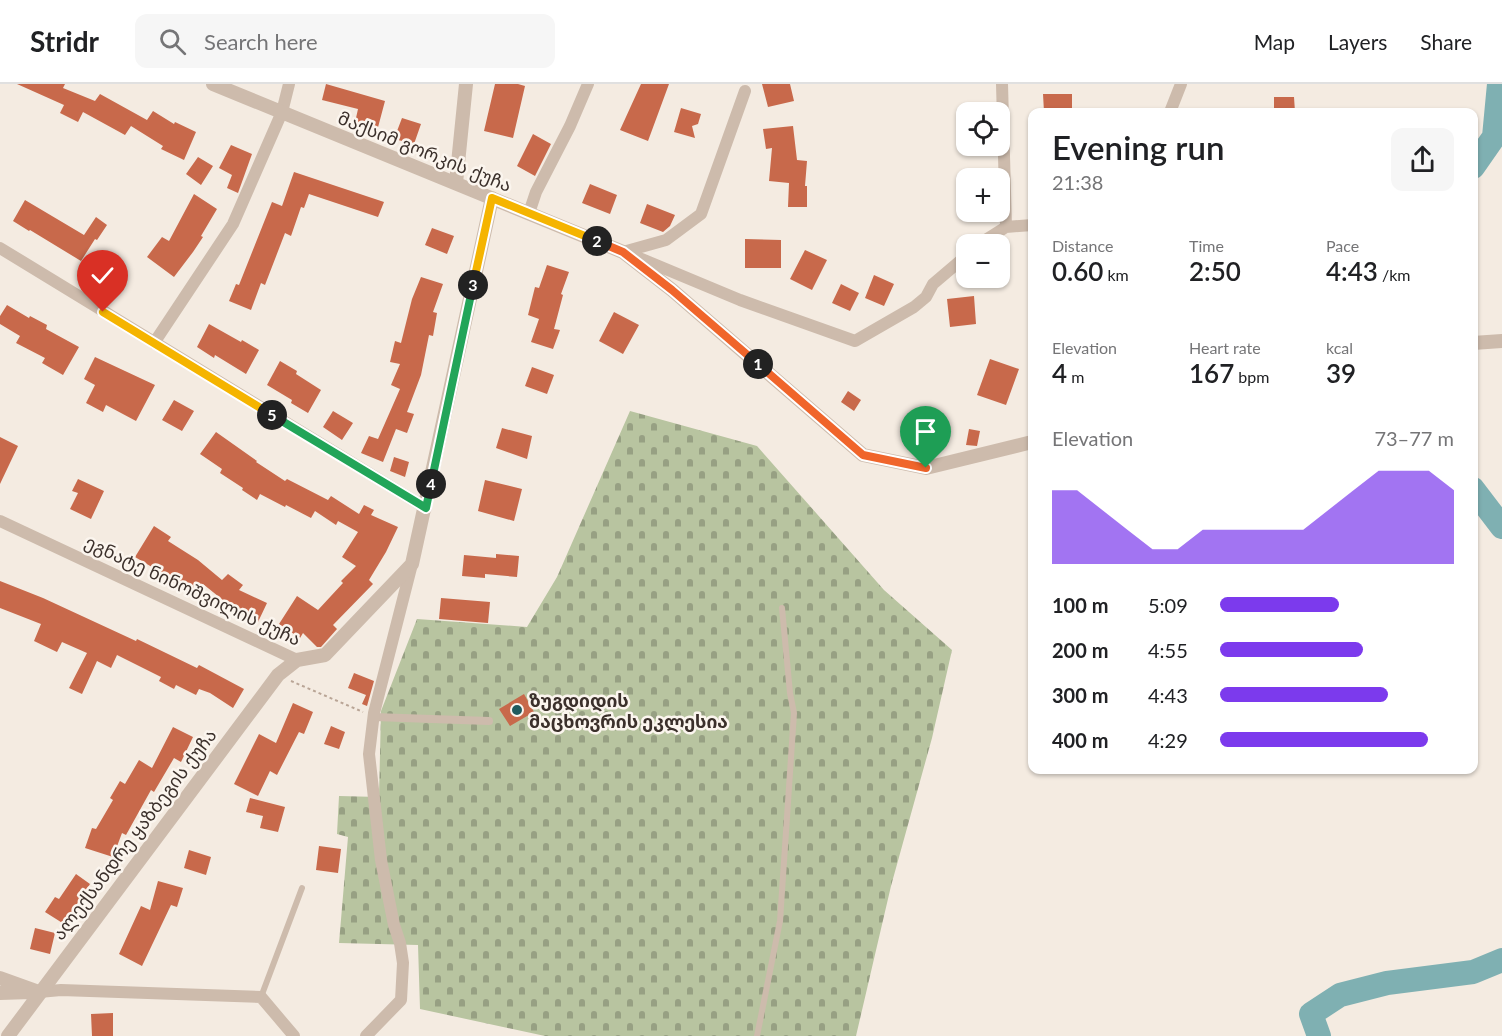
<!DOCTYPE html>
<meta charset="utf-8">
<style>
body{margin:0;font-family:Lato,"Noto Sans Georgian",sans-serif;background:#f6f6f6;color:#202124;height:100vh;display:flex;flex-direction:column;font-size:22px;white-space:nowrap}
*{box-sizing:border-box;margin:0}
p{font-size:20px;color:#757577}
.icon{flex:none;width:33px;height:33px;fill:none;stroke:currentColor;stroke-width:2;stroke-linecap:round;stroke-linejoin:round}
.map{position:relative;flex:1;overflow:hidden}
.sheet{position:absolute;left:1028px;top:24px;width:450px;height:666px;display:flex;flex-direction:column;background:#fff;border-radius:12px;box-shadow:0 2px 4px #0004}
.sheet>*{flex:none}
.fabs{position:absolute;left:956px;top:18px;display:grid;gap:12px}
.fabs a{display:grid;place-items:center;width:54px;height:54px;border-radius:12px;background:#fff;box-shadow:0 2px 4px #0004;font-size:30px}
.pin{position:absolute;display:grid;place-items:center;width:51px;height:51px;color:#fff;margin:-62px -26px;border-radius:50% 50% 50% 0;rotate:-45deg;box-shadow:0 0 6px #0007}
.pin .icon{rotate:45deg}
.km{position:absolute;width:30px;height:30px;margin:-15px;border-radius:50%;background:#222;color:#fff;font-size:16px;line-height:30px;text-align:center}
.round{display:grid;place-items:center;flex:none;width:63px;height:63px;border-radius:12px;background:#f6f6f6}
.headline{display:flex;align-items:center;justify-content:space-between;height:102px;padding:0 24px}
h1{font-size:33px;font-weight:600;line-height:45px}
.stats{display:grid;grid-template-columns:repeat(3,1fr);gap:9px;height:102px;padding:6px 24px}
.stats div{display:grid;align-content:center}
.stats b{font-size:26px;font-weight:600}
.stats small{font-size:16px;font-weight:400}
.stats p{font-size:16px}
.chart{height:168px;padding:12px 24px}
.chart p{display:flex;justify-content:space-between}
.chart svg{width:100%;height:108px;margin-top:6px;fill:#7c3aed;opacity:.7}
ul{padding:0 24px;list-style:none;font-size:20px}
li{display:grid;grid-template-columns:96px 72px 1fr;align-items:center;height:45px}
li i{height:15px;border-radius:8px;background:#7c3aed}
header{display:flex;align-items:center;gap:36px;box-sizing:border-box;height:84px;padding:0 30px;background:#fff;border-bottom:2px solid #e0e0e0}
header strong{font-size:28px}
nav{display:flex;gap:33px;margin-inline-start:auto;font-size:21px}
.search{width:420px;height:54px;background:#f6f6f6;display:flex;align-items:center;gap:15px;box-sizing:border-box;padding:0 21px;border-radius:12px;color:#757577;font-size:22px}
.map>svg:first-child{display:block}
.cemetery{fill:url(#cemetery-stones)}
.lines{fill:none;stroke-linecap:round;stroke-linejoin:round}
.river{stroke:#7fb0b2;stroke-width:24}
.building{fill:#c8694b}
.path{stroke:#b9a596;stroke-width:2;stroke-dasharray:3 3;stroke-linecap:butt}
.service{stroke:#cdbbac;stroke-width:6}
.pedestrian{stroke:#cdbbac;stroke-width:8}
.minor{stroke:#cdbbac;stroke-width:12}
.tertiary{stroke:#cdbbac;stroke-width:14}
.split-1-casing{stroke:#fff;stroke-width:12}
.split-2-casing{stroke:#fff;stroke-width:12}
.split-3-casing{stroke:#fff;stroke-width:12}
.split-4-casing{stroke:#fff;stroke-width:12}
.split-5-casing{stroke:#fff;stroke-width:12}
.split-6-casing{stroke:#fff;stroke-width:12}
.split-1{stroke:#f0652b;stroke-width:8}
.split-2{stroke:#f0652b;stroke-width:8}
.split-3{stroke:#f5b400;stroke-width:8}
.split-4{stroke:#22a559;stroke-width:8}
.split-5{stroke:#22a559;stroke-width:8}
.split-6{stroke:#f5b400;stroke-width:8}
.poi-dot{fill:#1f5a5e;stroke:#fbf5ee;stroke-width:2}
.labels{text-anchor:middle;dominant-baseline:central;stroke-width:5;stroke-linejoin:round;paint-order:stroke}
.street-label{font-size:18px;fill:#3b302b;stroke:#fbf5ee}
.poi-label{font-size:18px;font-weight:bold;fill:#3b302b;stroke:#fbf5ee;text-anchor:start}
</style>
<header>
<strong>Stridr</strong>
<div class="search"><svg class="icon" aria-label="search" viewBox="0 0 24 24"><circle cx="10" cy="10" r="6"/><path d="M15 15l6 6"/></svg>Search here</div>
<nav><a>Map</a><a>Layers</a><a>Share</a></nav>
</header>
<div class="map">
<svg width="1502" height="952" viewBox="0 0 1502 952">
<defs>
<pattern id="cemetery-stones" width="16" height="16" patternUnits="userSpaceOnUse" patternTransform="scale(1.5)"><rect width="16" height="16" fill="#b8c4a0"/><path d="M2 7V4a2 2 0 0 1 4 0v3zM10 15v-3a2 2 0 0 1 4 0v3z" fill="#97a083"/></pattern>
</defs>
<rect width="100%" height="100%" fill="#f4ebe1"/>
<!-- cemetery -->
<path class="cemetery" d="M 630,327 L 757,362 L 884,506 L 952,566 L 932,654 L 891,802 L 856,952 L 545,952 L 420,925 L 418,861 L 339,859 L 348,753 L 337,750 L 339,712 L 379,713 L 381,627 L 417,535 L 527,543 L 557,493 Z"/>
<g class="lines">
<!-- river -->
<path class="river" d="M 1473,83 L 1494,53 L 1499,0
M 1473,405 L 1502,443
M 1319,952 L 1311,930 L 1340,911 L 1387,899 L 1473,888 L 1502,876"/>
</g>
<!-- building -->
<path class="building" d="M 17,0 L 65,0 L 63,4 L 95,17 L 100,10 L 147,36 L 153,27 L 174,40 L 175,38 L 196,48 L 184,76 L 161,65 L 163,62 L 131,42 L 125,51 L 83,28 L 78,38 L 60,29 L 64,21 Z
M 326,0 L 385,17 L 377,47 L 354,43 L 358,25 L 322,16 Z
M 495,0 L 518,0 L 525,2 L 513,54 L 484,47 Z
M 641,0 L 669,0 L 648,57 L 620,46 Z
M 762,0 L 790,0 L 794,17 L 768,23 Z
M 1043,10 L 1072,10 L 1072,28 L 1044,28 Z
M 1274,13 L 1294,13 L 1295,28 L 1274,28 Z
M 681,24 L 701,30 L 698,40 L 692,42 L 695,54 L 674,48 Z
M 402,34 L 421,40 L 414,60 L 394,55 Z
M 793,42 L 797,76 L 807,77 L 805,102 L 807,102 L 807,123 L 788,123 L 789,99 L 769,97 L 772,64 L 766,65 L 763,45 Z
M 533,50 L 551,60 L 535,92 L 517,82 Z
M 231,61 L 252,70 L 238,109 L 227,104 L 232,91 L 219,84 Z
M 198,73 L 213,82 L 201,101 L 186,90 Z
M 294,88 L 384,118 L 378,133 L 309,110 L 304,124 L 301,123 L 291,152 L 285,149 L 265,201 L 261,199 L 251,226 L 229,217 L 236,200 L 239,201 L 272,118 L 282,122 Z
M 590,100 L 617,111 L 610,130 L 582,119 Z
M 194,110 L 217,125 L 201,152 L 203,153 L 193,168 L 174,193 L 147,173 L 162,153 L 169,157 Z
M 25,116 L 84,151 L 96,133 L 107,141 L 97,156 L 95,155 L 81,177 L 30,146 L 29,147 L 13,137 Z
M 647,120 L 675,131 L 670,142 L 663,148 L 640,139 Z
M 432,144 L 454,152 L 447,170 L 425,161 Z
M 745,155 L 781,156 L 781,184 L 745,184 Z
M 805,166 L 827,176 L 812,206 L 790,195 Z
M 547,181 L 569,188 L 561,210 L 563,211 L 554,245 L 560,246 L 553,265 L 531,258 L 539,235 L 528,231 L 535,203 L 539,204 Z
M 874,191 L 894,200 L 884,222 L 865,214 Z
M 421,193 L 443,200 L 433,228 L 437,229 L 433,252 L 429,251 L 421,291 L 407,328 L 414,330 L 407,349 L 396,345 L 383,378 L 361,369 L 369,352 L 378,355 L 400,305 L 391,301 L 400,280 L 390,278 L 395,257 L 401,259 L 412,215 Z
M 841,200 L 859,209 L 850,227 L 832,219 Z
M 974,212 L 976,240 L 950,243 L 947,215 Z
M 7,221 L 29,234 L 30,232 L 47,241 L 46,245 L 79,263 L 63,291 L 42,279 L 45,274 L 16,259 L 20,252 L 0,240 L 0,232 Z
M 614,228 L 639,241 L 623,270 L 599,257 Z
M 209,240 L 241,258 L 242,256 L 259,266 L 246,290 L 215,271 L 214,274 L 197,263 Z
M 95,273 L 155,301 L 136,337 L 106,321 L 103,328 L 86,319 L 95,301 L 84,295 Z
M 990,275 L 1019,285 L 1006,321 L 977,311 Z
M 280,277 L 297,287 L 296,290 L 321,306 L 308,329 L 291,319 L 292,316 L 267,301 Z
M 532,283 L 554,291 L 547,310 L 525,302 Z
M 848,307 L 861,316 L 854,327 L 841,318 Z
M 174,316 L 194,327 L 182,347 L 162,336 Z
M 333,327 L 353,339 L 342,356 L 323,343 Z
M 502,344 L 532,352 L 527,375 L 496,364 Z
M 969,345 L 980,347 L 977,362 L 966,361 Z
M 216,348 L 257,377 L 256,378 L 285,397 L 287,395 L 328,416 L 331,412 L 359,430 L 364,421 L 374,426 L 371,431 L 398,443 L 386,468 L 369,496 L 373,500 L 333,541 L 337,545 L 321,563 L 317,563 L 303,549 L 300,554 L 279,540 L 297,512 L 318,526 L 343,499 L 341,497 L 356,482 L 342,473 L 358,448 L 338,437 L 336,441 L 315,427 L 311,434 L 286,421 L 285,423 L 260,410 L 257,416 L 242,406 L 243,404 L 220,389 L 222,385 L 200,370 Z
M 0,353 L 18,362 L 0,400 Z
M 394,373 L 409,378 L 405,393 L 390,387 Z
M 78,395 L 104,407 L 91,435 L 70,425 L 78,409 L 72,407 Z
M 485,396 L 522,405 L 514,437 L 478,427 Z
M 154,442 L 171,453 L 168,457 L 198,476 L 222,496 L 228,490 L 243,501 L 239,506 L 267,519 L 258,538 L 239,529 L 203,500 L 192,513 L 157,486 L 135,473 Z
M 496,470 L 519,472 L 517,493 L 485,490 L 485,494 L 462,492 L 464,471 L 496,474 Z
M 0,497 L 43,514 L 136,557 L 137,555 L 197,584 L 199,581 L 244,605 L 233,624 L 210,609 L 199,605 L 196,611 L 176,601 L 174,605 L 159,597 L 161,593 L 117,571 L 111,584 L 97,577 L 82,610 L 69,604 L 87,569 L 62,558 L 57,568 L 34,557 L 41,540 L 0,524 Z
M 441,514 L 490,518 L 488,539 L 439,535 Z
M 354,589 L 374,597 L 367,622 L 362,620 L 366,611 L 348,604 Z
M 524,610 L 534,628 L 510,642 L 499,625 Z
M 293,619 L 313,628 L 304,650 L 299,648 L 277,691 L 270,687 L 258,712 L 234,700 L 259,650 L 276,659 Z
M 331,642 L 345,648 L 339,665 L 324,660 Z
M 173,643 L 193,653 L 181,678 L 174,674 L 154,708 L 151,706 L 126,751 L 122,749 L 113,773 L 85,764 L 92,744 L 96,745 L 113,716 L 110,714 L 120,697 L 125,700 L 139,676 L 152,684 Z
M 250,714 L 285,723 L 278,748 L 260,744 L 263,732 L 246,728 Z
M 319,762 L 341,765 L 338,789 L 316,786 Z
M 189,766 L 211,773 L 206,791 L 184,784 Z
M 76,790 L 90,800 L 64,840 L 45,828 L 55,813 L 59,815 Z
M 158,797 L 183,804 L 177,823 L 171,821 L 142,882 L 119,870 L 141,822 L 150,826 Z
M 35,844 L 55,849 L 50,870 L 30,865 Z
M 113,929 L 113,952 L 92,952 L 91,930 Z"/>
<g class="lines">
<!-- path -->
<path class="path" d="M 291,597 L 363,628"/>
<!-- service -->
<path class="service" d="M 261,913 L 302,804
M 757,952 L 780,837 L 794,629 L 790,609 L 782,524"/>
<!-- pedestrian -->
<path class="pedestrian" d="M 374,633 L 489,637"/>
<!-- minor -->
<path class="minor" d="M 1002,0 L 1006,143
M 1170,28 L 1181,0
M 529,129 L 536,108 L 570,42 L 588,0
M 979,160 L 1006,143 L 1032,141
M 0,164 L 426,424
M 623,168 L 666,156 L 701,130 L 745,7
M 632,171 L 740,216 L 855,257 L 914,223 L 926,213 L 933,200 L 966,172
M 154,259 L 233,140 L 282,28 L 289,0
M 0,437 L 297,576
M 39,908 L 61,906 L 261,913 L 294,952
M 366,952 L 401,916 L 403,879 L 400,859 L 394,841 L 381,776 L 369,670 L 374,629 L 412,480"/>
<!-- tertiary -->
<path class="tertiary" d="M 213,0 L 623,168 L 672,206 L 863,371 L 926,384 L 1032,358
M 456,99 L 466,0
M 1473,259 L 1502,257
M 0,894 L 39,908
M 0,909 L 31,908
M 8,952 L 278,591 L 297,576 L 325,571 L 412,480 L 492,114"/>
</g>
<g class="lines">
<defs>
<path id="split-1" d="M 758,280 L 863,371 L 926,384"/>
<path id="split-2" d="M 597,157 L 623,168 L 672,206 L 758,280"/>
<path id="split-3" d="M 473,201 L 492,114 L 597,157"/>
<path id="split-4" d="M 431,400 L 473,201"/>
<path id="split-5" d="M 272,331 L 426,424 L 431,400"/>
<path id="split-6" d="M 103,228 L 272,331"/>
</defs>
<!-- split-1 casing -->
<use href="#split-1" class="split-1-casing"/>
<!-- split-2 casing -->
<use href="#split-2" class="split-2-casing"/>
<!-- split-3 casing -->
<use href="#split-3" class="split-3-casing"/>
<!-- split-4 casing -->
<use href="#split-4" class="split-4-casing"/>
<!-- split-5 casing -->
<use href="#split-5" class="split-5-casing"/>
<!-- split-6 casing -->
<use href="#split-6" class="split-6-casing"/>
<!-- split-1 -->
<use href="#split-1" class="split-1"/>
<!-- split-2 -->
<use href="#split-2" class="split-2"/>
<!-- split-3 -->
<use href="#split-3" class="split-3"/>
<!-- split-4 -->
<use href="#split-4" class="split-4"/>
<!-- split-5 -->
<use href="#split-5" class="split-5"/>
<!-- split-6 -->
<use href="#split-6" class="split-6"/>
</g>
<!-- markers -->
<circle class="poi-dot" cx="517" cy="626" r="6"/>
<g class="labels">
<!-- street labels -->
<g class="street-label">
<text transform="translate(425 67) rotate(22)">მაქსიმ გორკის ქუჩა</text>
<text transform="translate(193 506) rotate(25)">ეგნატე ნინოშვილის ქუჩა</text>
<text transform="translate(134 750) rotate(-53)">ალექსანდრე ყაზბეგის ქუჩა</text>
</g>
<!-- poi labels -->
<g class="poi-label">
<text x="529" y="616">ზუგდიდის<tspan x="529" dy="21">მაცხოვრის ეკლესია</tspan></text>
</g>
</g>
</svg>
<div class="fabs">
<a><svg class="icon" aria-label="locate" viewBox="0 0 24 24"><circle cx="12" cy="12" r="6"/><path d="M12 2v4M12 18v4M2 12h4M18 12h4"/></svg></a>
<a>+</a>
<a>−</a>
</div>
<div class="pin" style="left:926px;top:384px;background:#1e9e55"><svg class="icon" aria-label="arrive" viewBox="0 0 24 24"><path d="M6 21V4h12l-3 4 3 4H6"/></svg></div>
<div class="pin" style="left:103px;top:228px;background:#d93025"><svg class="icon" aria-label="check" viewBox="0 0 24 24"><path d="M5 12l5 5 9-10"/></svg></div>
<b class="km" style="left:758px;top:280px">1</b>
<b class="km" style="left:597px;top:157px">2</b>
<b class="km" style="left:473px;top:201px">3</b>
<b class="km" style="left:431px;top:400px">4</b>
<b class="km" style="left:272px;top:331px">5</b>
<section class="sheet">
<div class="headline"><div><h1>Evening run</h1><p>21:38</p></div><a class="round"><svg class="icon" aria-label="share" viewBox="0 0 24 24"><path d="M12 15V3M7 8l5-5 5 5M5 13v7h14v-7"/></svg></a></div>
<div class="stats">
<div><p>Distance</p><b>0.60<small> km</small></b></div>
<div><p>Time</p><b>2:50</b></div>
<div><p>Pace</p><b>4:43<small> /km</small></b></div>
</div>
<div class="stats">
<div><p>Elevation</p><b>4<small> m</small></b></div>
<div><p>Heart rate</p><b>167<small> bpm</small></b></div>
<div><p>kcal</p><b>39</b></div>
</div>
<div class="chart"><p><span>Elevation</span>73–77 m</p>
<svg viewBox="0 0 160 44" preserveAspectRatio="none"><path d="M0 44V14L10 14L20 22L30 30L40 38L50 38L60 30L70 30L80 30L90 30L100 30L110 22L120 14L130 6L140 6L150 6L160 14V44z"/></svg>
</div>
<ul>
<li><b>100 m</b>5:09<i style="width:51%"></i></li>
<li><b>200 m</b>4:55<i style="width:61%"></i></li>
<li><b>300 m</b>4:43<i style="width:72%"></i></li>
<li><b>400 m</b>4:29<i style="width:89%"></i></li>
</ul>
</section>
</div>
